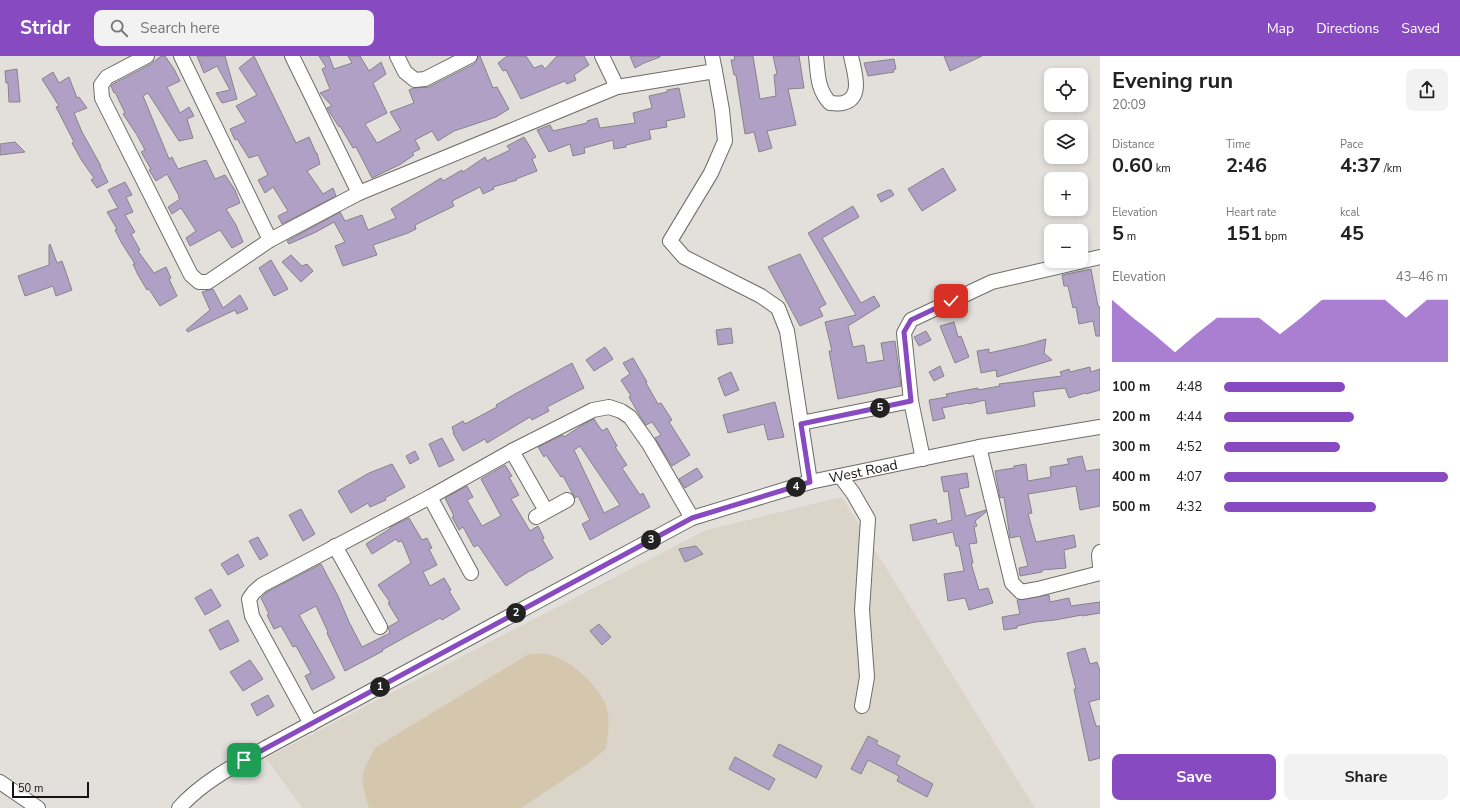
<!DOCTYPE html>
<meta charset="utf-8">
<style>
body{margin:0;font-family:"Nunito Sans",sans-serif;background:#f2f2f2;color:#222;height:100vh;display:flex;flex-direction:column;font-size:15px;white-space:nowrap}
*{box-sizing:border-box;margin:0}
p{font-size:13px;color:#767676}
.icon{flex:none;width:22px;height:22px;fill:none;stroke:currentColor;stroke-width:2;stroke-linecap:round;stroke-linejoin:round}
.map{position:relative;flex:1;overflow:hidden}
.drawer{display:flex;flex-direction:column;background:#fff;width:360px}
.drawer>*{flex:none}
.buttons{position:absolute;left:1044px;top:12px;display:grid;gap:8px}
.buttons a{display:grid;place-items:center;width:44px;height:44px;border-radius:8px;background:#fff;box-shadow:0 2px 6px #0003;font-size:20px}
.scale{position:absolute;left:12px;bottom:10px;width:77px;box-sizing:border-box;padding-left:4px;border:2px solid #161514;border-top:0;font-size:11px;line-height:14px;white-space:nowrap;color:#161514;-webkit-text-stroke:3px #e3e0dc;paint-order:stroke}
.pin{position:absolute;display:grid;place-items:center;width:34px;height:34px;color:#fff;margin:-17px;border-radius:8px;box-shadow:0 2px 6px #0006}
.km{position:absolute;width:20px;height:20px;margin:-10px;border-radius:50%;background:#222;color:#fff;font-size:11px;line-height:20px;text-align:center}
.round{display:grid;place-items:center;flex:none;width:42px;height:42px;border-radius:8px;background:#f2f2f2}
.summary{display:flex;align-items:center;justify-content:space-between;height:68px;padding:0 12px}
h1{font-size:22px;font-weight:700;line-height:30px}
.metrics{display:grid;grid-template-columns:repeat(3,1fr);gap:6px;height:68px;padding:4px 12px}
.metrics div{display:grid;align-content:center}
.metrics b{font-size:20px;font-weight:700}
.metrics small{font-size:11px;font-weight:400}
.metrics p{font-size:11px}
.chart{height:112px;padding:8px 12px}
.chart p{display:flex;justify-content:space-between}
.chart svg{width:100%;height:72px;margin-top:4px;fill:#874ac0;opacity:.7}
.cta{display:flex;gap:8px;margin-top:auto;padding:8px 12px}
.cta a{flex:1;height:46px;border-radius:8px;background:#874ac0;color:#fff;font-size:16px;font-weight:700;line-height:46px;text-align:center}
.cta a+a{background:#f2f2f2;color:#222}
ul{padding:0 12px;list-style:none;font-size:13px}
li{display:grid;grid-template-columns:64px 48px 1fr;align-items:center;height:30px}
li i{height:10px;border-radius:5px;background:#874ac0}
header{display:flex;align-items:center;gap:24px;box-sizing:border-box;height:56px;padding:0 20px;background:#874ac0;color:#fff}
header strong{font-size:19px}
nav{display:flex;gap:22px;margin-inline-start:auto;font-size:14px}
.search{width:280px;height:36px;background:#f2f2f2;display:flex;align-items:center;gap:10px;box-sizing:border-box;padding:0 14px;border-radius:8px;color:#767676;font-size:15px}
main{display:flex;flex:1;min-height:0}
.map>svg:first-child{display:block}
.built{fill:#dad4c9}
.green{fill:#d5c7ae}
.building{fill:#b1a0c6;stroke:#868488;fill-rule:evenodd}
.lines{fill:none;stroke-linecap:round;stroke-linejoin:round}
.minor-casing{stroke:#6e6c68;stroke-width:16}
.minor{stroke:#fff;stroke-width:14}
.route-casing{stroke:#fff;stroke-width:8}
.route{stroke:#874ac0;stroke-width:5}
.labels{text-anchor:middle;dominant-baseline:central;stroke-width:4;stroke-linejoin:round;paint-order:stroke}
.street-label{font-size:14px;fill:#161514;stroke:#e3e0dc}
</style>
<header>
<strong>Stridr</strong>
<div class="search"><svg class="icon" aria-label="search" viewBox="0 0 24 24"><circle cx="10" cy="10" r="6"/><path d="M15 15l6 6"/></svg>Search here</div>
<nav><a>Map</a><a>Directions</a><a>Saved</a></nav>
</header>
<main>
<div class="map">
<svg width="1100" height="752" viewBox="0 0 1100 752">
<rect width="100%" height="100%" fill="#e3e0dc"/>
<!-- built -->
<path class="built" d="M 842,441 L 1035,752 L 302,752 L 266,702 L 706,474 Z"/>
<!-- green -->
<path class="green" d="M 529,598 C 535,598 544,597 550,599 C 571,604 596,628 605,647 C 611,661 608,678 606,693 L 590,706 L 521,752 L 369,752 C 360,720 359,719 376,691 Z"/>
<!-- building -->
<path class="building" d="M 161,0 L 165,0 L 174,13 L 180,25 L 167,31 L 180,57 L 189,51 L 194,60 L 187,63 L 193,82 L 179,85 L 148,37 L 143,40 L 169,103 L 172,101 L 178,113 L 206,104 L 215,123 L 225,119 L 235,134 L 240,147 L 226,153 L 236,169 L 243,186 L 232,192 L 220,174 L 190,190 L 186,182 L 196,175 L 181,152 L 172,158 L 168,151 L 180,143 L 178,141 L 179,140 L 167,118 L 156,125 L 149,114 L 151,113 L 141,96 L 145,94 L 137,79 L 123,58 L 125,57 L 115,36 L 114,37 L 111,30 L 113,28 L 151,8 Z
M 197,0 L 225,0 L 237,43 L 222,47 L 216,37 L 230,34 L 217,10 L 204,17 Z
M 254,0 L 296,87 L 309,81 L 316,97 L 317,97 L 320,108 L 307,115 L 323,138 L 333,132 L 336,140 L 282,168 L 278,160 L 288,155 L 273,131 L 265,137 L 258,124 L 268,119 L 258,99 L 249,102 L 237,83 L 235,84 L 230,73 L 246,66 L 236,50 L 257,39 L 239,12 Z
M 319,0 L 329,0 L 334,13 L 352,7 L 348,0 L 360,0 L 369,15 L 381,6 L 386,18 L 373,27 L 387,57 L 365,68 L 377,87 L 401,74 L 390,56 L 414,47 L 409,34 L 414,32 L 429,31 L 474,8 L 477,4 L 478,0 L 480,0 L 493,32 L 497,31 L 509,53 L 496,61 L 454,75 L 438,85 L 432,75 L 415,84 L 420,93 L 412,97 L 414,99 L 401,108 L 372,122 L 356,91 L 353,92 L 340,70 L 339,71 L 327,52 L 332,50 L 320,37 L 330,33 L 322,13 L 326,11 Z
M 507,0 L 526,0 L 534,12 L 542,9 L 545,13 L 557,0 L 584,0 L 589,9 L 574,19 L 576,24 L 567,28 L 565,25 L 521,43 L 506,14 L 503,15 L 498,7 Z
M 630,0 L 660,0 L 660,1 L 644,7 L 635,12 Z
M 734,0 L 753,0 L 760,43 L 776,40 L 774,19 L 777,18 L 773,0 L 799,0 L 804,32 L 788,33 L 796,69 L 767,75 L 772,92 L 759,96 L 754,76 L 745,78 L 736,19 L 734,19 L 731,4 L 735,4 Z
M 944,0 L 982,0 L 950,15 Z
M 894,3 L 896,13 L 893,14 L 894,16 L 868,20 L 864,7 Z
M 17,13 L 20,46 L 9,46 L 8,27 L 6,27 L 5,15 Z
M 53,16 L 59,27 L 69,21 L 77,42 L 79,41 L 87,52 L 74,57 L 82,76 L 101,110 L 100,110 L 108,126 L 97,132 L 91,124 L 94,122 L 82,105 L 72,87 L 74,86 L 56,51 L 59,50 L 42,23 Z
M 679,32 L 685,61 L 666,65 L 667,71 L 649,74 L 651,83 L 626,89 L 626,91 L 614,93 L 613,84 L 584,92 L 585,97 L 573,100 L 570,88 L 549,96 L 537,74 L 550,69 L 553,75 L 587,67 L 587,65 L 597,62 L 600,72 L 635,67 L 633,57 L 652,52 L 649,40 L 667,36 L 667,34 Z
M 524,81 L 536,101 L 532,103 L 537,115 L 516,123 L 517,124 L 493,131 L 494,133 L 483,138 L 480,131 L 452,145 L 454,150 L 415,169 L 416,173 L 408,177 L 373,189 L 377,199 L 343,210 L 335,190 L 345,186 L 334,166 L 316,176 L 289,188 L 287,185 L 340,156 L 345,165 L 362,159 L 368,174 L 396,162 L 391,153 L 441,122 L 443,125 L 462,114 L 463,116 L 485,101 L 487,105 L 510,94 L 507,90 Z
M 15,86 L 25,96 L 0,99 L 0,88 Z
M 943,112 L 956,134 L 922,155 L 908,133 Z
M 125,126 L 132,139 L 126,141 L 133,156 L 125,159 L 135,176 L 131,178 L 140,194 L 138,195 L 154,217 L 166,211 L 171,222 L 169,223 L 177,240 L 160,250 L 149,233 L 147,234 L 138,219 L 133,208 L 135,208 L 121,186 L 115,174 L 117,173 L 107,156 L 118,152 L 108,134 Z
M 888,134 L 891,134 L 894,139 L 881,146 L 877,139 Z
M 853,150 L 859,161 L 822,182 L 861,247 L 874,240 L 880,250 L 848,270 L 853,291 L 864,289 L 867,307 L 884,304 L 881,287 L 895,285 L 901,330 L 838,343 L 829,295 L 832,295 L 825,266 L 856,259 L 808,177 Z
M 50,188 L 57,207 L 62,205 L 72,234 L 56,240 L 53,230 L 25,240 L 18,220 L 49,209 L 49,189 Z
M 800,198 L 826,248 L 819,252 L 823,260 L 800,270 L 768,211 Z
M 291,199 L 302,210 L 307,208 L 313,215 L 301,226 L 282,206 Z
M 271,204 L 288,233 L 274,240 L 259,212 Z
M 1091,213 L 1098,250 L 1099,250 L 1100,255 L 1100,280 L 1096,280 L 1093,265 L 1079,268 L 1076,251 L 1073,252 L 1068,230 L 1064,230 L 1062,219 Z
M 213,233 L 223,252 L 240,239 L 248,253 L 237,258 L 235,254 L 188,276 L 186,274 L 210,254 L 202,236 Z
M 954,266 L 958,281 L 961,280 L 969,301 L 955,307 L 940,270 Z
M 731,272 L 733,287 L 718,289 L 716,274 Z
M 926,275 L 931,284 L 919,290 L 914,281 Z
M 1046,283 L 1044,297 L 1052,304 L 997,321 L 996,314 L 981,317 L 977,295 L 989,293 L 989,297 L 1025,289 Z
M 605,291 L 613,303 L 594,315 L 586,304 Z
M 633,302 L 647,326 L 646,327 L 658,348 L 661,347 L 672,364 L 669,366 L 690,399 L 672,410 L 655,382 L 661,379 L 652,366 L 646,369 L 640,360 L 629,341 L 631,340 L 621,324 L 630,318 L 623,307 Z
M 572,307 L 584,332 L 547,351 L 549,355 L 532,364 L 530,361 L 487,387 L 485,383 L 463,395 L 453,377 L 454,377 L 452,371 L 463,365 L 465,368 L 497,351 L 496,349 L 515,338 Z
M 940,310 L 944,320 L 934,325 L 929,316 Z
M 1090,311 L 1091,316 L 1100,313 L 1100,334 L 1086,338 L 1085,337 L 1069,342 L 1065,332 L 1033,336 L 1035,350 L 987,358 L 985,344 L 969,348 L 968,347 L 942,352 L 945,362 L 933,365 L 929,344 L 947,341 L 946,338 L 978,332 L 978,334 L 1000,330 L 999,328 L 1062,320 L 1060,316 L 1069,313 L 1070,316 Z
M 731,316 L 739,334 L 725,340 L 718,322 Z
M 775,346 L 784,381 L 768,384 L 764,368 L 728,377 L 723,359 Z
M 594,363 L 602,375 L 607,372 L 617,390 L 615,391 L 627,409 L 622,412 L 640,439 L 643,437 L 650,451 L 590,484 L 582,468 L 590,464 L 578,440 L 575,442 L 563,420 L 561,421 L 546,399 L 544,401 L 538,391 L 563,379 L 564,381 L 581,370 ZM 580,390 L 620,449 L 604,457 L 574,394 Z
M 442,382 L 454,404 L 439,411 L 429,388 Z
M 415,395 L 419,403 L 410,408 L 406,400 Z
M 1082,400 L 1086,415 L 1100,413 L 1100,450 L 1080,454 L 1076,430 L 1028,438 L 1032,457 L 1028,458 L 1036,486 L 1074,479 L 1076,491 L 1064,494 L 1066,512 L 1042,514 L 1042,516 L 1020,520 L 1019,512 L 1028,510 L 1020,480 L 1010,482 L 1004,441 L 1000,442 L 995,415 L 1014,412 L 1014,410 L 1026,408 L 1028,425 L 1051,421 L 1050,411 L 1069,408 L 1067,403 Z
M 392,408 L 405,431 L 385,442 L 386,444 L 370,451 L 368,447 L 351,457 L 338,435 L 369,417 Z
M 505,409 L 512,420 L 509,421 L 519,439 L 511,443 L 530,475 L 538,470 L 544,482 L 542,483 L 553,502 L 531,515 L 531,514 L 506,530 L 478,489 L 474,491 L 463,471 L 459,474 L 452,461 L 454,460 L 445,442 L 467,430 L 473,441 L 467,444 L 482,470 L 501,460 L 481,423 Z
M 697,412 L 703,421 L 685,432 L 679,423 Z
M 967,417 L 969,431 L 959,433 L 966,460 L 986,454 L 986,456 L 975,465 L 977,470 L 974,471 L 977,487 L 969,488 L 973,507 L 971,507 L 979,534 L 988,532 L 993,547 L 969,554 L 965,542 L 948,545 L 944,518 L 964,515 L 959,490 L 956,490 L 953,476 L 913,485 L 910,469 L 936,463 L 937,468 L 952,464 L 948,435 L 944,436 L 941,421 Z
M 301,453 L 315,478 L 303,485 L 289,459 Z
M 409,462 L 422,484 L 427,482 L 432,492 L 429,493 L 437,509 L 423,516 L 430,530 L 444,522 L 451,534 L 449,535 L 460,553 L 442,564 L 440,562 L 382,594 L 383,595 L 345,615 L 327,577 L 328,576 L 316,550 L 299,559 L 335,622 L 312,634 L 305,620 L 311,617 L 296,590 L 293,591 L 281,570 L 274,573 L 267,559 L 269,558 L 261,542 L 267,536 L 321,508 L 338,540 L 349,566 L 362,591 L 390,577 L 388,571 L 399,565 L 388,547 L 390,546 L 378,529 L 411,507 L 402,485 L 398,486 L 396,483 L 372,498 L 366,488 L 391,472 L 390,471 Z
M 258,481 L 268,499 L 260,504 L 249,485 Z
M 696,490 L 703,498 L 685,506 L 679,493 Z
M 238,498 L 244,510 L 228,519 L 221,508 Z
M 211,533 L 221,550 L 205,559 L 195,542 Z
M 1047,539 L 1049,539 L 1050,546 L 1069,542 L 1071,550 L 1100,546 L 1100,557 L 1082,560 L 1082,559 L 1055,564 L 1035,566 L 1017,570 L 1017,572 L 1004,574 L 1002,561 L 1020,558 L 1017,544 Z
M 228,564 L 239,585 L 220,594 L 209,574 Z
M 599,568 L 611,581 L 602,589 L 590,575 Z
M 1085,592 L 1090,608 L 1097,606 L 1100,615 L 1100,643 L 1089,646 L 1096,670 L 1100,670 L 1100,702 L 1089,705 L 1074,633 L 1076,633 L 1067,597 Z
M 250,604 L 263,623 L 243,635 L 230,616 Z
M 268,639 L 274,650 L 257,660 L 251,648 Z
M 868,680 L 878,685 L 876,688 L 900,700 L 896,708 L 933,728 L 927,741 L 897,725 L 899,720 L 868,704 L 861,718 L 851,713 Z
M 779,688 L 822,710 L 816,722 L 773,700 Z
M 735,701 L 775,723 L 769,734 L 729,713 Z"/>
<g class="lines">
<defs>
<g id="minor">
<path d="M 147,0 L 107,21 L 101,29 L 102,42 L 191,219 L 199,226 L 208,226 L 270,184 L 359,137 L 617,31 L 715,15 L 712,0"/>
<path d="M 181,0 L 270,184"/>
<path d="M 292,0 L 359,137"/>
<path d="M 397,0 L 405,16 L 415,24 L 425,23 L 470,0"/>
<path d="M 602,0 L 617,31"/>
<path d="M 816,0 C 818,18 817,33 830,47 C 834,47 839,48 843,47 C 864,42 854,15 851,0"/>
<path d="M 715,15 L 722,54 L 725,85 L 711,117 L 670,185 L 684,201 L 761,240 L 778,252 L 787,275 L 810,426"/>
<path d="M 801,367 L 911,345"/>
<path d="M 979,391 L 1012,527 L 1021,536 L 1038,533 L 1100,517"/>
<path d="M 512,395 L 546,455"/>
<path d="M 923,403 L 911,345 L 904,277 L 911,264 L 992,226 L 1100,201"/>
<path d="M 841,421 L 853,437 L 868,463 L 862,554 L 867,621 L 862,650"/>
<path d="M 430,441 L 471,517"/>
<path d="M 536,461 L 567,444"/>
<path d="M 335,490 L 380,571"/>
<path d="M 1100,496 L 1099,499 L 1100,510"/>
<path d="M 311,668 L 252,560 L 249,543 L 254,536 L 262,529 L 430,441 L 512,395 L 593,354 L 609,351 L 621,355 L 630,361 L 649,388 L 692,462"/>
<path d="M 0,726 L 38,752"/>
<path id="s1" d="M 179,752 C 204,724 239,707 271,689 L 692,462 L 810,426 L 979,391 L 1100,371"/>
</g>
</defs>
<!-- minor casing -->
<use href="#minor" class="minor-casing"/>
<!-- minor -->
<use href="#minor" class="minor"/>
</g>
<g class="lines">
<defs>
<path id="route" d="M 244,704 L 692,462 L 810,426 L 801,368 L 911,345 L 904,276 L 911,264 L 951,245"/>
</defs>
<!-- route casing -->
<use href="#route" class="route-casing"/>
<!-- route -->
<use href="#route" class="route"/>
</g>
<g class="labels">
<!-- street labels -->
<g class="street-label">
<text stroke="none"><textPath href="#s1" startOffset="768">West Road</textPath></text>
</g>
</g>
</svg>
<div class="buttons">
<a><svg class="icon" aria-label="locate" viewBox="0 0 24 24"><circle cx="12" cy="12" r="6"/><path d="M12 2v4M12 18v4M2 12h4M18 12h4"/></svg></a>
<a><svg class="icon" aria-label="layers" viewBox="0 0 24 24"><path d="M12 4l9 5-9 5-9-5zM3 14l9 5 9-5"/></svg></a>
<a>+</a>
<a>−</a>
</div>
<div class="scale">50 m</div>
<div class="pin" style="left:244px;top:704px;background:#1e9e55"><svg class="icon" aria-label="arrive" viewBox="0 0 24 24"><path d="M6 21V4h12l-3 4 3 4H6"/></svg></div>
<div class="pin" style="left:951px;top:245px;background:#d93025"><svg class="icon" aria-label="check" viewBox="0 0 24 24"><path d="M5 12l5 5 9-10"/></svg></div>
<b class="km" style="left:380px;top:631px">1</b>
<b class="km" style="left:516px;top:557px">2</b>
<b class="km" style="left:651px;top:484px">3</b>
<b class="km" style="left:796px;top:431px">4</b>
<b class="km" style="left:880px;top:352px">5</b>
</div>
<section class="drawer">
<div class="summary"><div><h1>Evening run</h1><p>20:09</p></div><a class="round"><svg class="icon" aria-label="share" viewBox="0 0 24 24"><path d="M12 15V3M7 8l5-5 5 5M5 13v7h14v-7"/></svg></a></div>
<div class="metrics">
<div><p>Distance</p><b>0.60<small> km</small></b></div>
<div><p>Time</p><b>2:46</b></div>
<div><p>Pace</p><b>4:37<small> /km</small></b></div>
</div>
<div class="metrics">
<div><p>Elevation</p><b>5<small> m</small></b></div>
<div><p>Heart rate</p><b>151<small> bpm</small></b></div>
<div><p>kcal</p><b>45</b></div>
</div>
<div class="chart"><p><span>Elevation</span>43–46 m</p>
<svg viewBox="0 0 160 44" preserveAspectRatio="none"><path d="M0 44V6L10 17L20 27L30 38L40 27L50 17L60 17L70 17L80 27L90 17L100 6L110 6L120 6L130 6L140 17L150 6L160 6V44z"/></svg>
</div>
<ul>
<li><b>100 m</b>4:48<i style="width:54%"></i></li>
<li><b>200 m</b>4:44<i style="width:58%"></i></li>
<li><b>300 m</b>4:52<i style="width:52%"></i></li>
<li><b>400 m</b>4:07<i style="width:100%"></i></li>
<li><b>500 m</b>4:32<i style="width:68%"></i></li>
</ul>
<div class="cta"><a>Save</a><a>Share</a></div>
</section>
</main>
